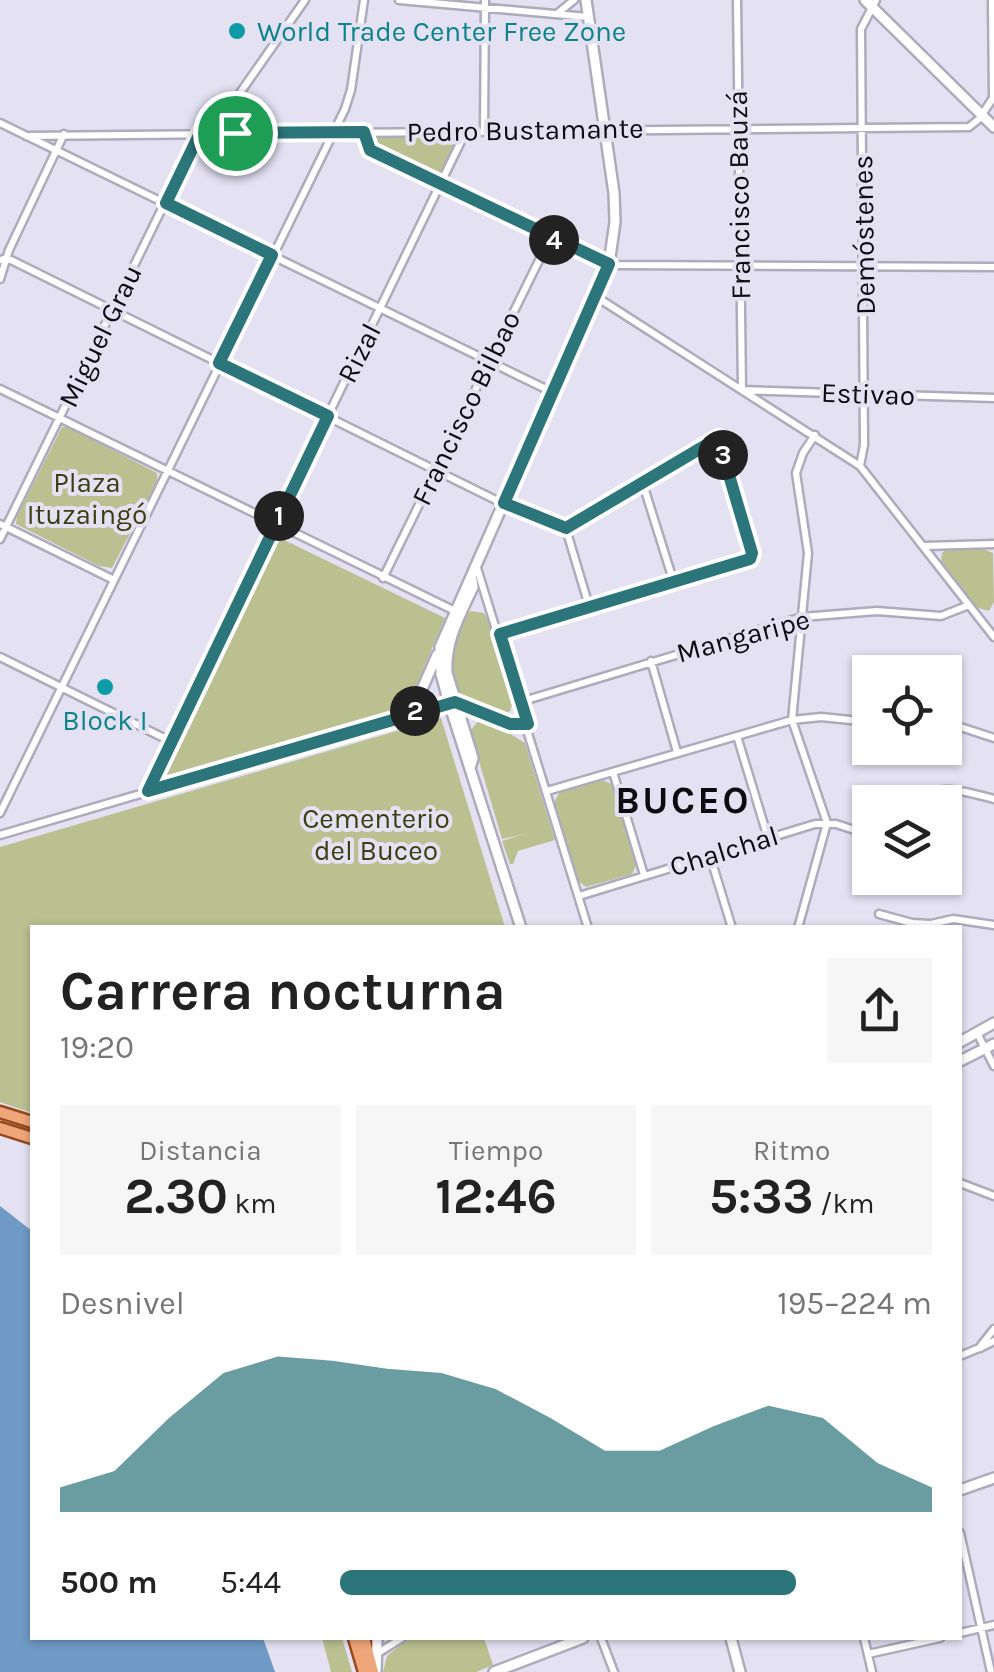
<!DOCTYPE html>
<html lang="es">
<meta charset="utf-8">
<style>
body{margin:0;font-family:Karla,sans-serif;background:#f6f6f6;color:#222;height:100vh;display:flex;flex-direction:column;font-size:38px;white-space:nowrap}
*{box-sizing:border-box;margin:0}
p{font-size:32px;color:#767676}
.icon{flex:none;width:55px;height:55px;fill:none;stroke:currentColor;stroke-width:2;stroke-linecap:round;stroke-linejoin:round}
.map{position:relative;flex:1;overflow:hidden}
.drawer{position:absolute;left:30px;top:925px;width:932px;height:715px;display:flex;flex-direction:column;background:#fff;border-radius:0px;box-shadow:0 2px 8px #0004}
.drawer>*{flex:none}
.controls{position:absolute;left:852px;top:655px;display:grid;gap:20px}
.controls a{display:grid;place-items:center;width:110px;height:110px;border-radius:0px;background:#fff;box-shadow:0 2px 8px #0004;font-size:50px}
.pin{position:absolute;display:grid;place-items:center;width:85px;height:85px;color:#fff;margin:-42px;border:5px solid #fff;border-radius:50%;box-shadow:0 2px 10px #0007}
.km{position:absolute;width:50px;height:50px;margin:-25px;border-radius:50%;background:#222;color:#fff;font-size:28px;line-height:50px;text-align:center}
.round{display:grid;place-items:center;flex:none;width:105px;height:105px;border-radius:0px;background:#f6f6f6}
.overview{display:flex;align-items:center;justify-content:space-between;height:170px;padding:0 30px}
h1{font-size:55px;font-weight:700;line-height:75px}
.figures{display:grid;grid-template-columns:repeat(3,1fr);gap:15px;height:170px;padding:10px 30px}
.figures div{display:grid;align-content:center;border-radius:0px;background:#f6f6f6;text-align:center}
.figures b{font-size:50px;font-weight:700}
.figures small{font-size:28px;font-weight:400}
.figures p{font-size:28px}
.chart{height:280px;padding:20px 30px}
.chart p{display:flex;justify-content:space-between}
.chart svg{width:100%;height:180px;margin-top:10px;fill:#2b757b;opacity:.7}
ul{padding:0 30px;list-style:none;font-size:32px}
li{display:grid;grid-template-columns:160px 120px 1fr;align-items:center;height:75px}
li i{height:25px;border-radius:12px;background:#2b757b}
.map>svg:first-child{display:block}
.green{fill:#bac090}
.water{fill:#6e9ac5}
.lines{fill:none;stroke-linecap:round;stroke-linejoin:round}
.minor-casing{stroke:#adabbc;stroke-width:11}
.tertiary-casing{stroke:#adabbc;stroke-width:14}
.secondary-casing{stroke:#adabbc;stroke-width:14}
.primary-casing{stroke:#97491c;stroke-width:15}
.minor{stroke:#fff;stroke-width:6}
.tertiary{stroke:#fff;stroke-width:9}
.secondary{stroke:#fff;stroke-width:9}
.primary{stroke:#eea67a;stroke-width:10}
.route-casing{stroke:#fff;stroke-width:20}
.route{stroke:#2b757b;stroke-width:12}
.culture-dot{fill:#0f9aa8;stroke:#e3e1f2;stroke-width:4}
.labels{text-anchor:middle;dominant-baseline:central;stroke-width:8;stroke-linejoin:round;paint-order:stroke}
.culture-label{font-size:28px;fill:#0d838f;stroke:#e3e1f2;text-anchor:start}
.street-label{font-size:28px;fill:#0b0b10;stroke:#e3e1f2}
.park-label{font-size:28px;fill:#3b3f11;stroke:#e3e1f2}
.district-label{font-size:38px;font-weight:bold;letter-spacing:2.5px;fill:#0b0b10;stroke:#e3e1f2}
</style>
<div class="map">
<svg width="994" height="1672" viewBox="0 0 994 1672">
<rect width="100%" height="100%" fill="#e3e1f2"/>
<!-- green -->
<path class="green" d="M 449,136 L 454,140 L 455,146 L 442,172 L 433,175 L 370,142 L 372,137 Z
M 62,427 L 68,427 L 157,473 L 157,482 L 112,568 L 99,566 L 16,524 L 17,516 Z
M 280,538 L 445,618 L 407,707 L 164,777 Z
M 947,549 L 983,549 L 993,553 L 994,602 L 989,611 L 975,607 L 941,562 L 942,553 Z
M 471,611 L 484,613 L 491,626 L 513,702 L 510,711 L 503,715 L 461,697 C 447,673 446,627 471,611 Z
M 441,718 L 505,927 L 32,928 L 32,1113 L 0,1102 L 0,847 Z
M 478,721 L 496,725 L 525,743 L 555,840 L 518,851 L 513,864 L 510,864 L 502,841 L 524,834 L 502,839 L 470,731 Z
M 602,780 L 612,784 L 636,866 L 632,874 L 586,887 L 578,881 L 554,802 L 560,792 Z
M 322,1638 L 342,1638 L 352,1672 L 331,1672 Z
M 409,1638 L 484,1638 L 493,1665 L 476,1672 L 383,1672 L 387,1656 Z"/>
<!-- water -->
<path class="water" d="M 0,1206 L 32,1231 L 32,1638 L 263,1638 L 275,1672 L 0,1672 Z"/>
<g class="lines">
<defs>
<path id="minor" d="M 399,0 L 588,17
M 737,0 L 742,390 L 994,398
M 558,13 L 574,0
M 0,123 L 552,392
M 484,131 L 485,0
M 364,132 L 370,149 L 550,238 L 615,265 L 994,267
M 212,133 L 305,0
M 26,136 L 969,127 L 979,119 L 993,98 L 992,0
M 0,260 L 7,258 L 518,511 L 566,529
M 0,279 L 9,250 L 64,134
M 595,296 L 860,466 L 994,637
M 0,389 L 459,613
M 860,466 L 864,445 L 861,29 L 876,0
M 642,481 L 674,583
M 0,524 L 114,580
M 566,529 L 589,606
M 0,539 L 199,133
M 925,546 L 994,544
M 477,568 L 588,928
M 383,578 L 550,238
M 499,634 L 750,559 L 752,553 L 718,438 L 566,529
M 0,657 L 170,741
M 651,661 L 677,752
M 520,702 L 802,617 L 877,611 L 941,616 L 969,605
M 945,722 L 994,738
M 737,736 L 768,838
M 613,772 L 644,875
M 148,791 L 170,741 L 466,131
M 547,791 L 792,720 L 821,717 L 870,722
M 911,802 C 936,782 965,791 994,799
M 0,813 L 345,109 L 351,90 L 364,0
M 0,835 L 455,702 L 510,724 L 528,724
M 710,856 L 732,928
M 579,896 L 815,824 L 836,824 L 870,835
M 879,914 L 912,923 L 931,924 L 953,919 L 994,925
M 798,928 L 827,823 L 792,720 L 808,553 L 796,473 L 803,453 L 815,435
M 977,1033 L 994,1066
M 960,1183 L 994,1196
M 980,1348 L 994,1341
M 960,1356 L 979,1348 L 994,1329
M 960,1533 L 991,1672
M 960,1633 L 994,1625
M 601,1638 L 614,1672
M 864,1638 L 872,1672
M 378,1653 L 402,1638
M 868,1654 L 940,1638"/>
<path id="tertiary" d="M 865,0 L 994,127
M 960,1490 L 994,1478
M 494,1672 L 583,1638"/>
<path id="secondary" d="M 412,712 L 437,655
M 471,765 L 473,758 L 447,673 C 445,641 460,615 473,587 L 472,580
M 521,928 L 449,703 L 441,674 L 440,647 L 609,264 L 615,222 L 614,193 L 586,0
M 960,1042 L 994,1023
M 960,1061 L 994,1044
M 731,1638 L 740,1672
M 376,1672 L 377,1638"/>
<path id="primary" d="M 0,1112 L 32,1122
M 0,1128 L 32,1138
M 354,1638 L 364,1672
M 364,1638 L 373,1672"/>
</defs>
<!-- minor casing -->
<use href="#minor" class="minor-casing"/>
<!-- tertiary casing -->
<use href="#tertiary" class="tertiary-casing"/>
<!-- secondary casing -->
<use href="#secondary" class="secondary-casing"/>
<!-- primary casing -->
<use href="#primary" class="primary-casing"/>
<!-- minor -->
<use href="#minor" class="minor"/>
<!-- tertiary -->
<use href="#tertiary" class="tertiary"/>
<!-- secondary -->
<use href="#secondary" class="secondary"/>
<!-- primary -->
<use href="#primary" class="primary"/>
</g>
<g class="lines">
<defs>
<path id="route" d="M 364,132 L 370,150 L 609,264 L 504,503 L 566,528 L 718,438 L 752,553 L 750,559 L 500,634 L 528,724 L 510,724 L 455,702 L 148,791 L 328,416 L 219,363 L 272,255 L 166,203 L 200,133 Z"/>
</defs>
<!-- route casing -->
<use href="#route" class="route-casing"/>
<!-- route -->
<use href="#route" class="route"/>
</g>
<!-- markers -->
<g class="culture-dot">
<circle cx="237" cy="31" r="10"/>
<circle cx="105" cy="687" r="10"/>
</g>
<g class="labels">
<!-- culture labels -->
<g class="culture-label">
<text x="257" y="31">World Trade Center Free Zone</text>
<text x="105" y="720" text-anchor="middle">Block I</text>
</g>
<!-- street labels -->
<g class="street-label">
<text transform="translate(525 130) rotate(-1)">Pedro Bustamante</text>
<text transform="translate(739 195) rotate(-91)">Francisco Bauzá</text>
<text transform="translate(864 235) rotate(-91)">Demóstenes</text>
<text transform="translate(100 336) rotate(-64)">Miguel Grau</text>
<text transform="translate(359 353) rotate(-63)">Rizal</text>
<text transform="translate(868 394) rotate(2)">Estivao</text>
<text transform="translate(466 408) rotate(-64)">Francisco Bilbao</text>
<text transform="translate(743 636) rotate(-15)">Mangaripe</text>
<text transform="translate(724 851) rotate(-17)">Chalchal</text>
</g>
<!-- park labels -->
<g class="park-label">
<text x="87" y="482">Plaza<tspan x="87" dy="32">Ituzaingó</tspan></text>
<text x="376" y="818">Cementerio<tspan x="376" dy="32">del Buceo</tspan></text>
</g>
<!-- district labels -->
<g class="district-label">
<text x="683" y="800">BUCEO</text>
</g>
</g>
</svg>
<div class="controls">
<a><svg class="icon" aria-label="locate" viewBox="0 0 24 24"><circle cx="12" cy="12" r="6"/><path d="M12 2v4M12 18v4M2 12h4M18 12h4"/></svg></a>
<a><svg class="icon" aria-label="layers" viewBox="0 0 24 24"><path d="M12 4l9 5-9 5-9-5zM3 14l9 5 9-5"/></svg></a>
</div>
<div class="pin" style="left:235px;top:133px;background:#1e9e55"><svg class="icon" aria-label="arrive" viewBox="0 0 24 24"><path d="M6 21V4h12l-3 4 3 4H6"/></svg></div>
<b class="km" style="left:279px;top:516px">1</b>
<b class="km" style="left:415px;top:711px">2</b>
<b class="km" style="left:723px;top:455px">3</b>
<b class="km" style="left:554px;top:240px">4</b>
<section class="drawer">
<div class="overview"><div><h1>Carrera nocturna</h1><p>19:20</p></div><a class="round"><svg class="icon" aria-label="share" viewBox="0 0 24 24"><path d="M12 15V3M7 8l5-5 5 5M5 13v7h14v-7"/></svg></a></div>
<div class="figures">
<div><p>Distancia</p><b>2.30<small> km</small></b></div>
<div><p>Tiempo</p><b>12:46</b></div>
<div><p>Ritmo</p><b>5:33<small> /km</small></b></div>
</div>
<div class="chart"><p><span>Desnivel</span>195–224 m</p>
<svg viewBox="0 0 160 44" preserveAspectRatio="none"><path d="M0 44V38L10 34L20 21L30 10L40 6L50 7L60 9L70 10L80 14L90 21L100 29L110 29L120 23L130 18L140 21L150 32L160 38V44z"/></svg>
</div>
<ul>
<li><b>500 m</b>5:44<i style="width:77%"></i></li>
</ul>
</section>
</div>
